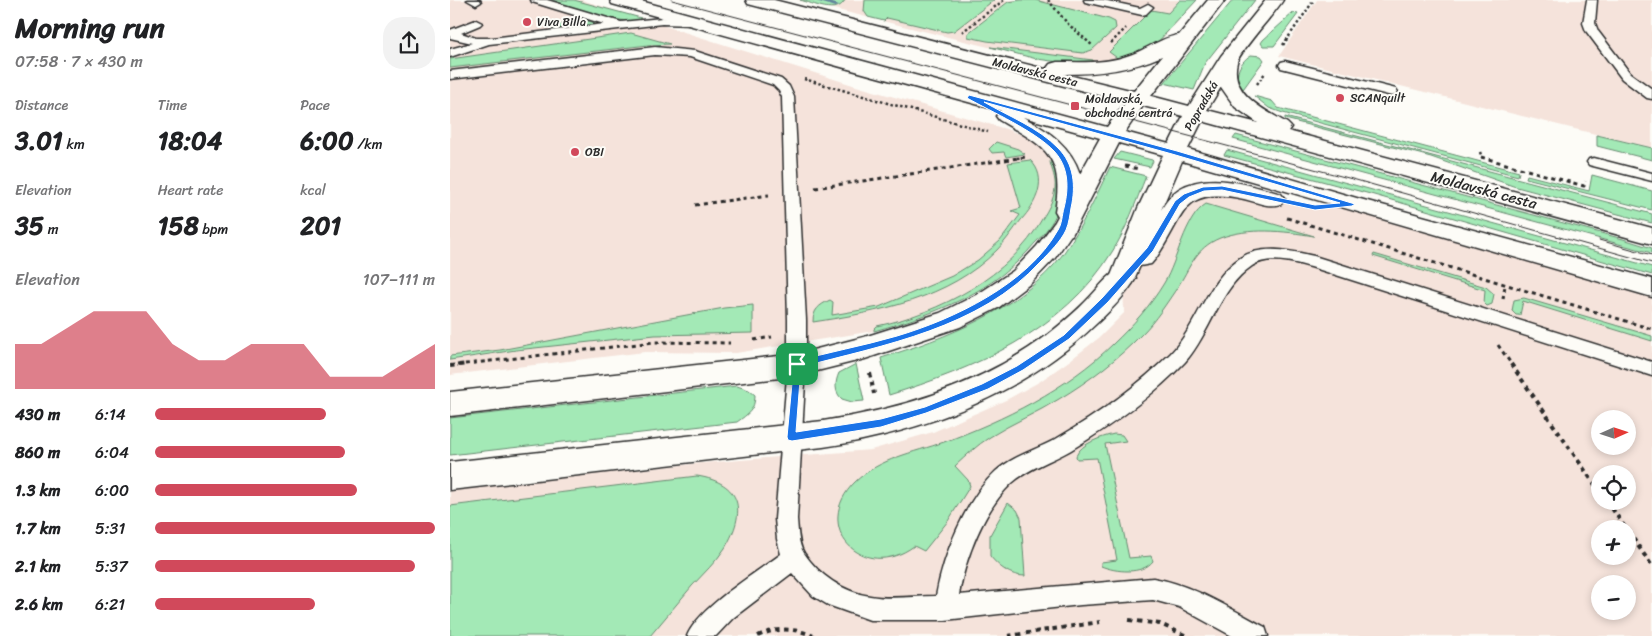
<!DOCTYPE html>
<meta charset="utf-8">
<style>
body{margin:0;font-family:Sriracha,sans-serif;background:#f2f2f2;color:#202124;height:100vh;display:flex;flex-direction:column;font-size:19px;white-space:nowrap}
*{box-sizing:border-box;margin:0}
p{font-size:16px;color:#757577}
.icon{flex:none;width:28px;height:28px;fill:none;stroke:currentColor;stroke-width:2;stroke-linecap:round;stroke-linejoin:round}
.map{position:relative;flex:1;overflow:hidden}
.details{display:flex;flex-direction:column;background:#fff;width:450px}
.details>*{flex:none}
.needle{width:32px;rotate:87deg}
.tools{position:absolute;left:1141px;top:410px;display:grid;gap:10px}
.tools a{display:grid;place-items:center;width:45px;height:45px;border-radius:50%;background:#fff;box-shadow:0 2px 8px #0003;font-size:25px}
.pin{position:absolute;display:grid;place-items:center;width:42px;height:42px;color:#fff;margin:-21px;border-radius:10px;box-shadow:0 2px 8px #0006}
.round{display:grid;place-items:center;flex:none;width:52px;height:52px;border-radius:20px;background:#f2f2f2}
.head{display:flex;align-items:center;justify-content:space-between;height:85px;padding:0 15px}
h1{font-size:28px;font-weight:700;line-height:38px}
.metrics{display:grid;grid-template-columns:repeat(3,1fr);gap:8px;height:85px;padding:5px 15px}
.metrics div{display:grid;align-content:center}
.metrics b{font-size:25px;font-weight:700}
.metrics small{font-size:14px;font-weight:400}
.metrics p{font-size:14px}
.chart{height:140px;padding:10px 15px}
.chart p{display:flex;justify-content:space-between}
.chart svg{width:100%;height:90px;margin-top:5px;fill:#d1495b;opacity:.7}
ul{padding:0 15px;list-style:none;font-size:16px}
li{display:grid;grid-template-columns:80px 60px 1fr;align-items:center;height:38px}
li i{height:12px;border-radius:6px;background:#d1495b}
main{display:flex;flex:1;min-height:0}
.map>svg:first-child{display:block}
.built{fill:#f5e3db;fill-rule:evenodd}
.green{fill:#a3e9b6;stroke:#678a70}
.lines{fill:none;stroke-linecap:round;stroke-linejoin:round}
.stream{fill:#62859b;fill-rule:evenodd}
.service-casing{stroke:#2b2b2b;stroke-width:3}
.minor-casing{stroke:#2b2b2b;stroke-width:3}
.tertiary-casing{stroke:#2b2b2b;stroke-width:3}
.path-far2{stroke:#2b2b2b;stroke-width:2.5;stroke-dasharray:2.5 2.5;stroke-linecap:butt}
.path-far1{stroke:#2b2b2b;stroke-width:3;stroke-dasharray:4 4;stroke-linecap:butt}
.path{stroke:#2b2b2b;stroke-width:4;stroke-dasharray:4.5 4.5;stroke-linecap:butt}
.service{fill:#fdfcf7;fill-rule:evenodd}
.minor{fill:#fdfcf7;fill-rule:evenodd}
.tertiary{fill:#fdfcf7;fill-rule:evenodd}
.tram{stroke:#2b2b2b;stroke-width:1}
.route{fill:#1a73e8;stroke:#fff;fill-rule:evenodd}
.poi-dot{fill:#d1495b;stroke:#fdfcf7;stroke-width:2}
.labels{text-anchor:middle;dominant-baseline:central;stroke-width:4;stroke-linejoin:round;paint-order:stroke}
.far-poi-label{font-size:12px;fill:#2b2b2b;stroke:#fdfcf7;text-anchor:start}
.far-street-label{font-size:12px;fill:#2b2b2b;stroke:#fdfcf7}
.street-label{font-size:15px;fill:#2b2b2b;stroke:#fdfcf7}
</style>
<main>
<section class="details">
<div class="head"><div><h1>Morning run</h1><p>07:58 · 7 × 430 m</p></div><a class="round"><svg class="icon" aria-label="share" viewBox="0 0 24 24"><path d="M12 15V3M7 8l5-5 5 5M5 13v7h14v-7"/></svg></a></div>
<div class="metrics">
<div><p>Distance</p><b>3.01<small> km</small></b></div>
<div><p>Time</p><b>18:04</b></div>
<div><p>Pace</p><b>6:00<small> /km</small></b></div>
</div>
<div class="metrics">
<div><p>Elevation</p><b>35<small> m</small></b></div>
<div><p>Heart rate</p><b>158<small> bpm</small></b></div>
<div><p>kcal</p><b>201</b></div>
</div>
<div class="chart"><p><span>Elevation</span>107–111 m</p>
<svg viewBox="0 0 160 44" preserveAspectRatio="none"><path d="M0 44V22L10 22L20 14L30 6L40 6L50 6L60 22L70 30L80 30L90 22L100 22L110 22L120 38L130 38L140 38L150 30L160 22V44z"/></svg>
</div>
<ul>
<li><b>430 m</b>6:14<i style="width:61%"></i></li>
<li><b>860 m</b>6:04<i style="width:68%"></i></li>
<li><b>1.3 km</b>6:00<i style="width:72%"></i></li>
<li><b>1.7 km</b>5:31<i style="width:100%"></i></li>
<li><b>2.1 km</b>5:37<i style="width:93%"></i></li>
<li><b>2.6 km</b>6:21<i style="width:57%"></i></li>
</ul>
</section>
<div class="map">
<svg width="1202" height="636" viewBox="0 0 1202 636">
<rect width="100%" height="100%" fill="#fdfcf7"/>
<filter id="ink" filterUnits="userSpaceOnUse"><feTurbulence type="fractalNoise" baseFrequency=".02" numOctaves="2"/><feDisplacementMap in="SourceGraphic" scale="10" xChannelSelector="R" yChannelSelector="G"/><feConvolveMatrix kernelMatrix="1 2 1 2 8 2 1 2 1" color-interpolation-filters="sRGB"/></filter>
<g filter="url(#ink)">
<!-- built -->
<path class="built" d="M 0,0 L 132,0 L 406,86 L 556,129 L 575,136 L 597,149 L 612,174 L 593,234 L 563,267 L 527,292 L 482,313 L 424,331 L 286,353 L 195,352 L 0,375 Z
M 347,0 L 747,0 L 710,41 L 670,60 L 642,63 L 587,59 Z
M 867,0 L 1202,0 L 1202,148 L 829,56 Z
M 796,192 L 865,208 L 902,204 L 1202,288 L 1202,636 L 0,636 L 0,489 L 252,463 L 421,450 L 483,432 L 556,400 L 589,382 L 619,361 L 650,337 L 674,313 L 673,278 L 731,199 ZM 1150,419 L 1178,419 L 1178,446 L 1150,446 ZM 1150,474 L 1178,474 L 1178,501 L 1150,501 ZM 1150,529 L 1178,529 L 1178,556 L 1150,556 ZM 1150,584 L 1178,584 L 1178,611 L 1150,611 Z"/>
<!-- green -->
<path class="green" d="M 101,0 L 124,0 L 191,18 C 178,29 118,5 101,0 Z
M 350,0 L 395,0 C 387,16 363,3 350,0 Z
M 415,0 L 544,0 L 504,31 L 497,32 L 437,18 L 434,21 L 418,17 L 414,11 Z
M 571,0 L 585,0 L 659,19 L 665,22 L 666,28 L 642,50 L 633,53 L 537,41 L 518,37 L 518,33 L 558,2 Z
M 730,0 L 747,0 L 704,46 L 670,60 L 659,52 L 701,10 L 718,13 Z
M 783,0 L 805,0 L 755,63 L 744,90 L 714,83 Z
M 843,13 L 848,14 L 824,46 L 813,46 L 811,43 L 813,40 Z
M 124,17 L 145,23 L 143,26 L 101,30 Z
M 181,33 L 220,44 L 198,45 L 0,68 L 0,59 Z
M 540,47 L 643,60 L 642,63 L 616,63 L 587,59 Z
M 801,55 L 811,56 L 814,60 L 791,92 C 784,78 787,64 801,55 Z
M 804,96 L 822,101 L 828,108 L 1069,172 L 1068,176 L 833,113 L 819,108 Z
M 835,117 L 1202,214 L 1202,223 L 1063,186 L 981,157 L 835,119 Z
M 786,135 L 1173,239 L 1202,248 L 1202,253 L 783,139 Z
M 1147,135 L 1202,148 L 1202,160 L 1147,146 Z
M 546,142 L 568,149 L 575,154 L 556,157 L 554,152 L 542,153 L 539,149 Z
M 777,150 L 1202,267 L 1202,275 L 924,195 L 774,155 Z
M 670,152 L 702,160 L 703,161 L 700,167 L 664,159 Z
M 601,159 L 610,166 C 609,179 610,200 607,212 C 603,223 593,235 585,243 C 544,293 484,314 424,331 L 424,329 L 427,326 C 489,313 561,276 592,219 C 598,210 604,199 605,188 C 606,178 602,171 600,162 Z
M 580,160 C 599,178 586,204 571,220 C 563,230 556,241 547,250 C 499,299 428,312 363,322 C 363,310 369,305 380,300 L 383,302 L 382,315 L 429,307 L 502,276 L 528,260 L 550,241 L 570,215 L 561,211 L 571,208 L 558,163 Z
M 660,167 L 696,176 C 686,201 677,229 662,252 C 614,331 523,369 439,395 L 431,358 C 495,338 571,310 613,254 C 632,227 646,196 660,167 Z
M 1077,175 L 1139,191 L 1142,175 L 1202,191 L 1202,210 L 1076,178 Z
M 756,204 L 864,236 C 834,231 799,227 770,238 C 745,248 740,268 727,288 C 716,304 706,320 692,334 C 668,359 639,381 609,399 C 587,413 562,423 540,437 C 527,445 516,456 505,466 L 518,480 L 520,486 L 498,521 L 474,551 L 464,546 C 412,584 360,526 405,482 C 430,458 463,453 494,442 C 554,420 617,389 663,344 C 682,326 701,305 714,283 C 728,260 734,218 756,204 Z
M 924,254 L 1036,287 L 1044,294 L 1042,304 L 1037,306 L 1034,303 L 1035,290 L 923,256 Z
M 1074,298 L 1202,336 L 1202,341 L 1073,301 L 1070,315 L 1066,315 L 1062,311 L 1064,300 Z
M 303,305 L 303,333 L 205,335 L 66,350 L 0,360 L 0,356 L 50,350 L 274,308 Z
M 406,364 L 414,401 L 402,402 L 392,399 C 384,392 385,382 389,373 Z
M 287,386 L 299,390 L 305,395 C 305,410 298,414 287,422 L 0,455 L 0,418 Z
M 664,434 L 672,435 L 676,441 L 655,444 L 679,558 L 701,556 L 703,561 C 692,575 666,572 651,566 L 651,562 L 667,560 L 647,458 L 627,459 L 626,456 C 631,443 652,437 664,434 Z
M 247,476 C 292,483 297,511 275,548 C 266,562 253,574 242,586 C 228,603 214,619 200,636 L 0,636 L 0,506 Z
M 558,503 L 567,510 L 571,518 L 575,576 C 560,576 549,567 540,556 L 540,535 Z"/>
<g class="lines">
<!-- stream -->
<path class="stream" d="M 363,0 L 373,0 L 389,5 L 386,7 Z"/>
<defs>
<path id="service" d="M 17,0 L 30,0 L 31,2 L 26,5 Z
M 81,0 L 97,0 L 171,22 L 212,18 L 242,19 L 248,22 L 242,25 L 212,24 L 39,44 L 0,57 L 0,49 L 22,43 L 0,38 L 0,30 L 26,20 L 32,23 L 30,25 L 11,33 L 26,38 L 42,38 L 154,24 L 82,2 Z
M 634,0 L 653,0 L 690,8 L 698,4 L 703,7 L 696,14 L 692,15 L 635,2 Z
M 1137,0 L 1147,0 L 1145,23 L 1148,31 L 1180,73 L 1202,89 L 1202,99 L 1197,98 L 1172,79 L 1136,31 L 1133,23 Z
M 205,47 L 245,51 L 331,79 L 339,86 L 344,97 L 356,320 L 356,365 L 347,519 C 348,530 348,544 354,553 C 369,575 393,592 420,596 C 441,600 465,596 486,596 C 493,556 515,500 546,471 C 563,456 586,450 606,439 C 647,415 687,387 721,353 C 748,325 757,280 790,258 C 812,244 841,251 864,256 L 1202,362 L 1202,376 L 861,267 C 843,262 818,255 802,266 C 769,288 761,333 735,362 C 702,397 662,425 621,450 C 602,461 579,468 562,483 C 534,509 515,558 509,595 L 703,578 C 744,585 779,608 815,627 L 818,636 L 782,636 L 729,607 L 703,600 L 631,605 L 495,620 L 420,620 L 378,605 L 363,596 L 342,573 L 283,618 L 266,636 L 237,636 C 249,607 306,573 331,554 L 327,539 L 325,519 L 338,365 L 338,320 L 332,97 L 329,91 L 323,85 L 240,57 L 205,55 L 0,79 L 0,71 Z
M 835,61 L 946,89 L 948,92 L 942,96 L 831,68 L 829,65 L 831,62 Z
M 1144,158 L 1202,173 L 1202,181 L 1139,165 L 1137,162 L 1139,159 Z"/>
<path id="minor" d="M 613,221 L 622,223 L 625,229 L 605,258 L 581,283 L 548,308 L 510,327 L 415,359 L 347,376 L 0,416 L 0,392 L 347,354 L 414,337 L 490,313 L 528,294 L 563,271 L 587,246 L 604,223 Z
M 673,269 L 682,272 L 686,278 C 676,295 661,310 646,324 C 572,395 473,432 373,447 L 0,490 L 0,462 L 373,421 C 453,409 531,385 596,336 C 611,324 626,312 639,298 C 650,287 658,273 673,269 Z"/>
<path id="tertiary" d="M 160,0 L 187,0 L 657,127 L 676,102 L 298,4 L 296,0 L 324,0 L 599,70 L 597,68 L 600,64 L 607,62 C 631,62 657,64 680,55 C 695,50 715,36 729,35 L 758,0 L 775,0 L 701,96 L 739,106 L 771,56 L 816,0 L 833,0 C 825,13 790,51 787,62 C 779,94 815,110 837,123 L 841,127 L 838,131 L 1202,228 L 1202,244 L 752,121 L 738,149 L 910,199 L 1202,279 L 1202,297 L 732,161 L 711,210 C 716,202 721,194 729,189 C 759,171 800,185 831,194 L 835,199 L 831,204 C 818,208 807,202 794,199 C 731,185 736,215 706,258 L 701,264 L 690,266 L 682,284 L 673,287 L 664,284 L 660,278 L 688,208 L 713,155 L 669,143 L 622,235 L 613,237 L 604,235 L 601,229 L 608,216 L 605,211 C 615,155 594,146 549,120 L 546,116 L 551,111 L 162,4 ZM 712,56 L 684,91 L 614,74 C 648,74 681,70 712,56 ZM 771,87 L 785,107 L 808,123 L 757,110 ZM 693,106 L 733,116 L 719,144 L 675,132 ZM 573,117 L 650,138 L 630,174 C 621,146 599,131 573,117 Z"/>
</defs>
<!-- service casing -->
<use href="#service" class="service-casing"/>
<!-- minor casing -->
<use href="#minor" class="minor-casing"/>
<!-- tertiary casing -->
<use href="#tertiary" class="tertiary-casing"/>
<!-- path-far2 -->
<path class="path-far2" d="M 598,0 L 618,24 L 643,46
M 512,32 L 554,0
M 661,43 L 676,28
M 833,45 L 864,0
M 354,79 L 538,132
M 807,84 L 815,73
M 1030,152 L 1032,158
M 567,158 L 576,157"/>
<!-- path-far1 -->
<path class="path-far1" d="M 1031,157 L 1134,186 L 1135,181
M 675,166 L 689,169
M 365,188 L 575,157
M 245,205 L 319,195
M 837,218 L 1202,329
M 1053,299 L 1055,285
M 304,340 L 322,337
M 1048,345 L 1062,365
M 7,365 L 205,342 L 280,343"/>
<!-- path -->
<path class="path" d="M 1061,364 L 1150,492
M 0,366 L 17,364
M 420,373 L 424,394
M 1157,501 L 1176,529
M 1178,531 L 1202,566
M 679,620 L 710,624 L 737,636
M 308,636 C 327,627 345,628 364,636
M 558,636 L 650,622"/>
<!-- service -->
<use href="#service" class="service"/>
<!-- minor -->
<use href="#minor" class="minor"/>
<!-- tertiary -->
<use href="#tertiary" class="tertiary"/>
<!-- tram -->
<path class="tram" d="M 222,0 L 906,180 L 1202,263
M 1149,240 L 1202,255"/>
</g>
</g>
<!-- route -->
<path class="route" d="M 519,95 L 727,151 L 905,204 L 902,206 L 865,210 L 772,190 L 754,191 L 739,197 L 730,204 L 703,251 L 658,302 L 619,339 L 573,370 L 538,389 L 476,413 L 431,427 L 342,441 L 338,440 L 337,437 L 344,362 C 378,352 413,346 447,336 C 504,319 578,284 608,230 C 612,224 612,215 614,208 C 619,188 619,167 604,151 C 585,131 542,112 517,98 ZM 534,102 L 722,154 L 890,203 L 865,205 L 772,186 L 753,187 L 734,194 L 725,201 L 697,248 L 652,298 L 614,335 L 567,366 L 532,384 L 475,407 L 431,419 L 346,432 L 351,367 C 434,345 530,328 590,262 C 599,253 611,241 616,230 C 619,223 620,214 621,208 C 626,186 624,164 608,148 C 589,128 558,116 534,102 Z"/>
<!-- markers -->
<g class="poi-dot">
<circle cx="77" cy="22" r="5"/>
<circle cx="890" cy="98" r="5"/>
<rect x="620" y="101" width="10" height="10" rx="2.5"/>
<circle cx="125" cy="152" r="5"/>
</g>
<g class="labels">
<!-- far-poi labels -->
<g class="far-poi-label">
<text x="87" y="22">Viva Billa</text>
<text x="900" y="98">SCANquilt</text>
<text x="635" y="99">Moldavská,<tspan x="635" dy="14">obchodné centrá</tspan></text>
<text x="135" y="152">OBI</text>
</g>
<!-- far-street labels -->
<g class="far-street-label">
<text transform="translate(585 72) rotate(14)">Moldavská cesta</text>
<text transform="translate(751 106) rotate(-60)">Popradská</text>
</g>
<!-- street labels -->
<g class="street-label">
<text transform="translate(1034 190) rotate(15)">Moldavská cesta</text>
</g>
</g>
</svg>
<div class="tools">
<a><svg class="needle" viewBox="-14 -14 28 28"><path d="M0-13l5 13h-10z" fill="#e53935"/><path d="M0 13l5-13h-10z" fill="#757577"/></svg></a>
<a><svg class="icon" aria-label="locate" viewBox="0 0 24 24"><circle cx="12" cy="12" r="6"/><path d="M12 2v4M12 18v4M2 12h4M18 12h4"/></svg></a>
<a>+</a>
<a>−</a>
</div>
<div class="pin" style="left:347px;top:364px;background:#1e9e55"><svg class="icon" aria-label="arrive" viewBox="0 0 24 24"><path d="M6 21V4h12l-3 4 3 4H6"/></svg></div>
</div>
</main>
